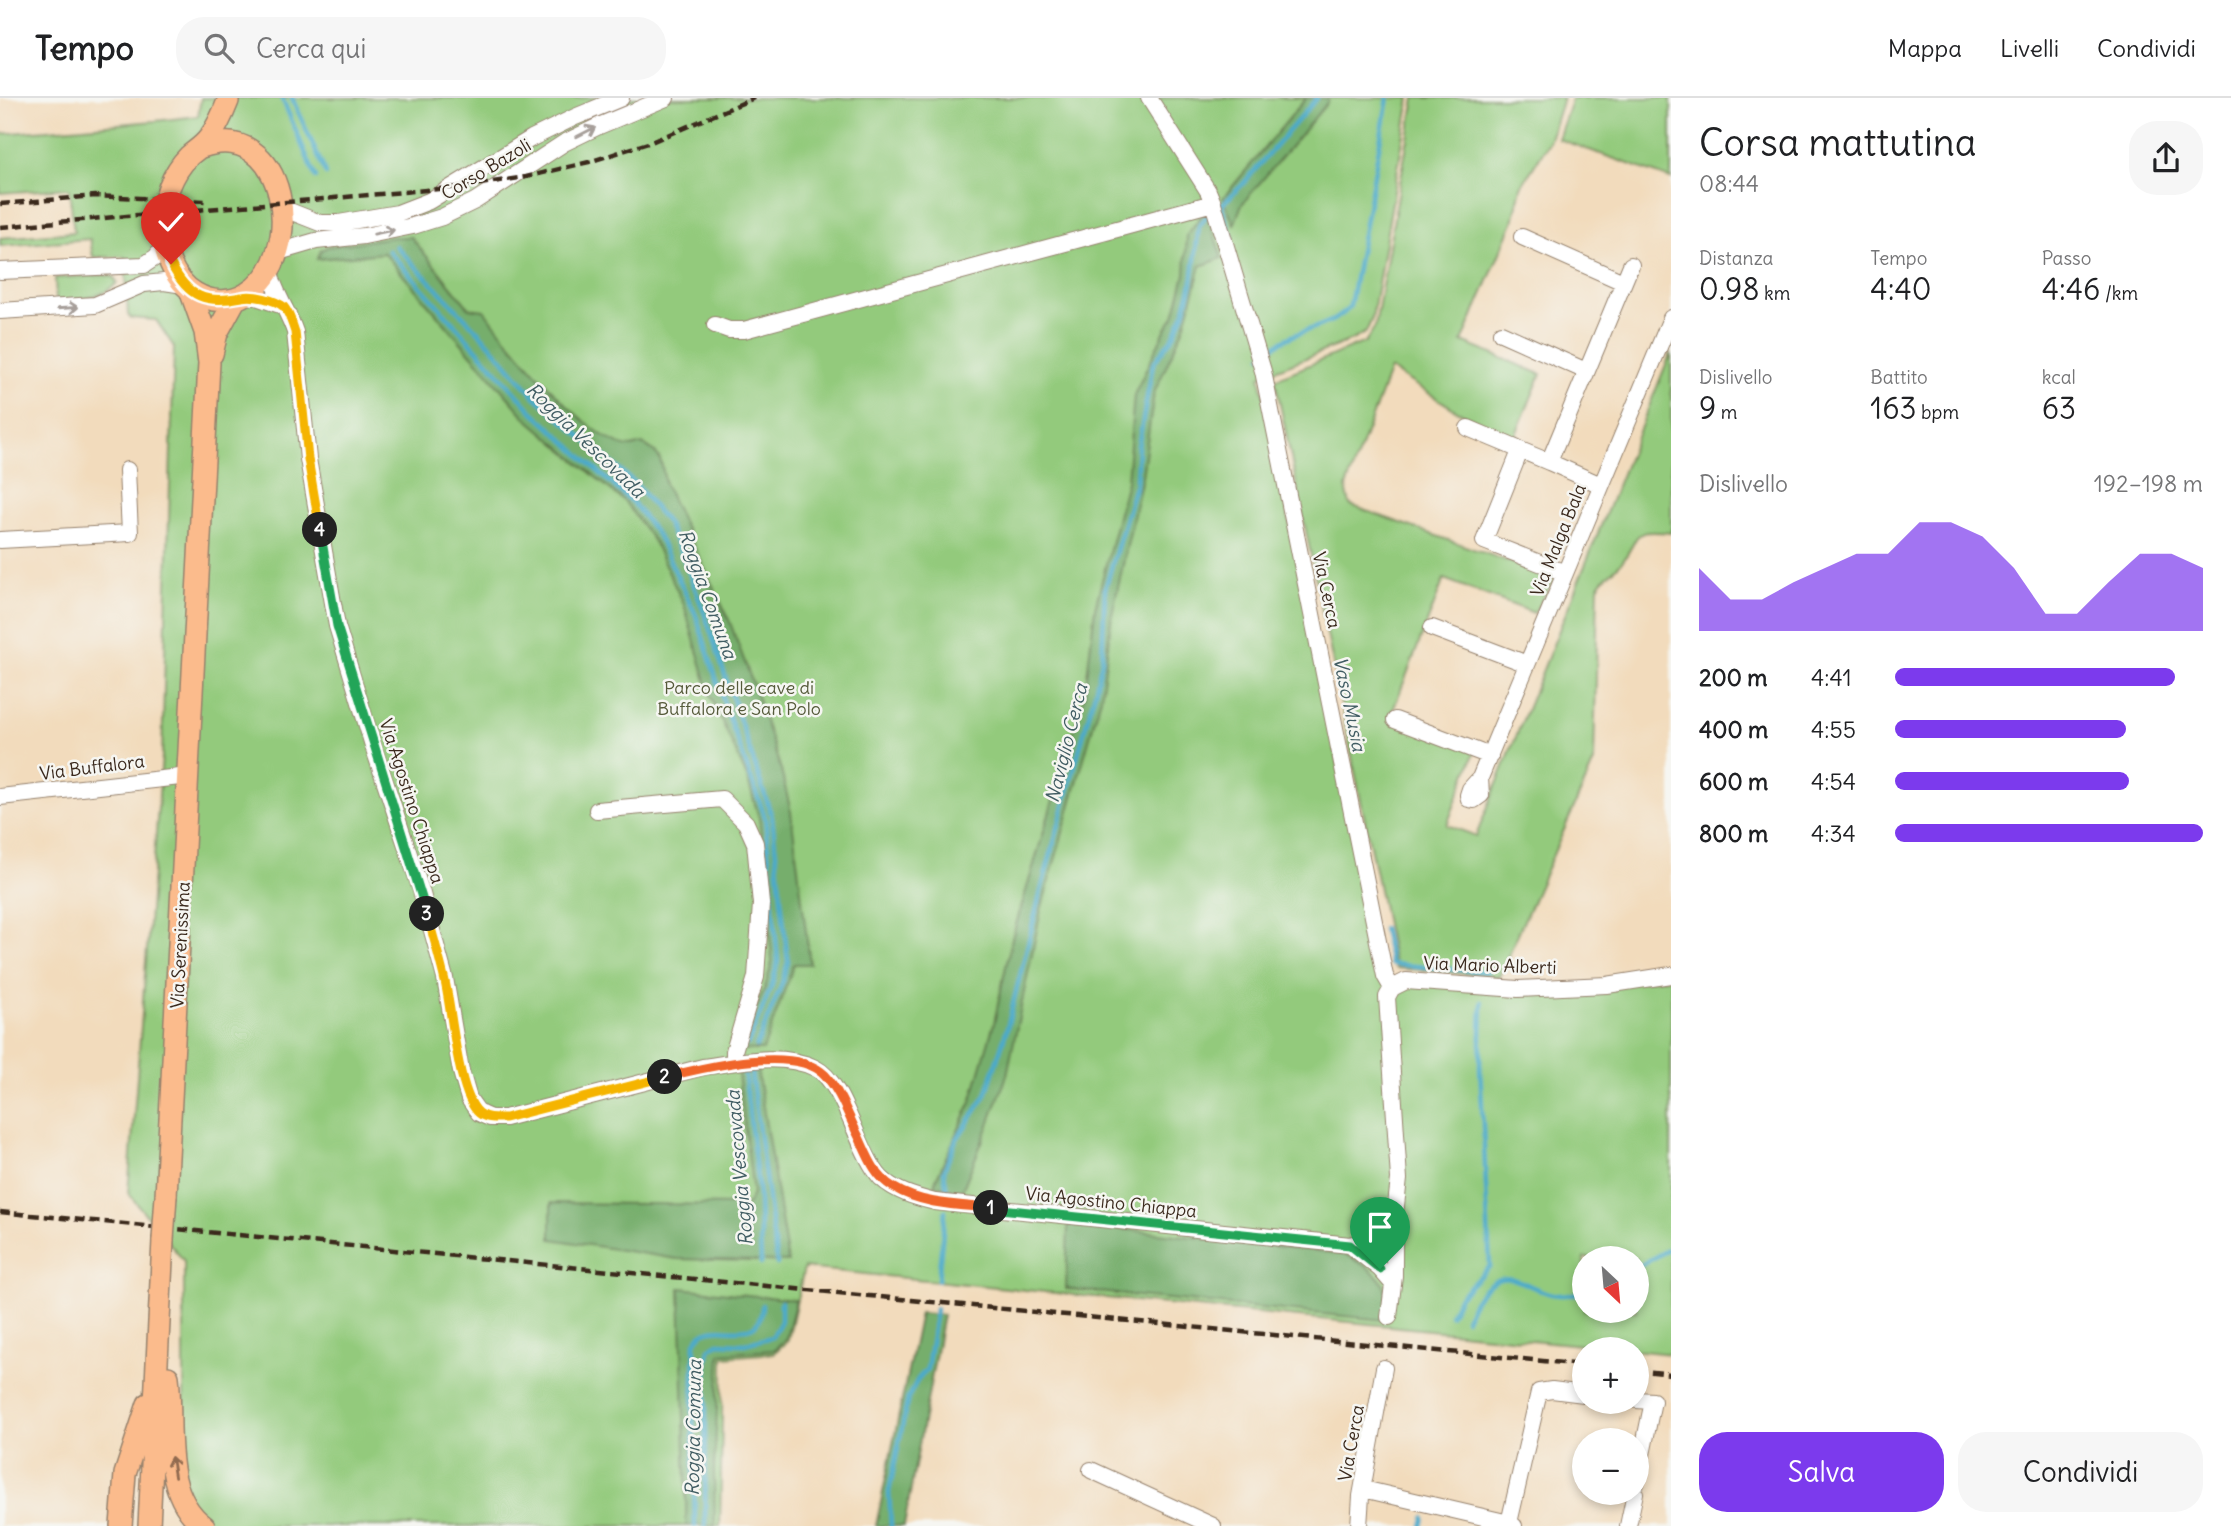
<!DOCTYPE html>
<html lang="it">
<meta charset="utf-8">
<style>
body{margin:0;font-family:Delius,sans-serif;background:#f6f6f6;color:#202124;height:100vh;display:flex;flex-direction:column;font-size:26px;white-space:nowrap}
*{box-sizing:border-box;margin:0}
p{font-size:23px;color:#757577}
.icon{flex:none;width:38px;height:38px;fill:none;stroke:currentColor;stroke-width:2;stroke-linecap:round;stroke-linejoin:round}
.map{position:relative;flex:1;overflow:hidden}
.side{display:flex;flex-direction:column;background:#fff;width:560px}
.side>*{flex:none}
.needle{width:46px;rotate:154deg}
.buttons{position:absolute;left:1572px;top:1148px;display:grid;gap:14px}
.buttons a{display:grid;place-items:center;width:77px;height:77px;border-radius:50%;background:#fff;box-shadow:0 4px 10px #0003;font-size:35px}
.pin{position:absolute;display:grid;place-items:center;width:60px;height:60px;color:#fff;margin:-72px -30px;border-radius:50% 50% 50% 0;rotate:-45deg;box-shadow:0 0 7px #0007}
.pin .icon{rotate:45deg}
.km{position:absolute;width:35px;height:35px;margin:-18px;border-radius:50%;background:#222;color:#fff;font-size:19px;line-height:35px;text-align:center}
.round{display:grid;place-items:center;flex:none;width:74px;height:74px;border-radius:28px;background:#f6f6f6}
.overview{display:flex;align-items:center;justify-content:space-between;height:119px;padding:0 28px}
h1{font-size:38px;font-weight:600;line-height:52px}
.figures{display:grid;grid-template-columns:repeat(3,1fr);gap:10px;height:119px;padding:7px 28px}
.figures div{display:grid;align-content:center}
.figures b{font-size:30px;font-weight:600}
.figures small{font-size:19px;font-weight:400}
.figures p{font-size:19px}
.chart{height:196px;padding:14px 28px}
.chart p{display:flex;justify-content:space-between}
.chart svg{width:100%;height:126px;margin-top:7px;fill:#7c3aed;opacity:.7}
.action{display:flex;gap:14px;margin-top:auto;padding:14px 28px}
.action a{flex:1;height:80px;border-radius:28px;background:#7c3aed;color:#fff;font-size:28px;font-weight:600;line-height:80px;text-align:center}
.action a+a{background:#f6f6f6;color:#202124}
ul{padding:0 28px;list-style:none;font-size:23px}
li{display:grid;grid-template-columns:112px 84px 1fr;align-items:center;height:52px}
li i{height:18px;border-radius:9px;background:#7c3aed}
header{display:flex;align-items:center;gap:42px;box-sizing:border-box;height:98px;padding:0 35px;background:#fff;border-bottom:2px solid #e0e0e0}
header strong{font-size:33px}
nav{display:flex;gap:38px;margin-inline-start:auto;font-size:24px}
.search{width:490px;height:63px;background:#f6f6f6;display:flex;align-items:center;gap:18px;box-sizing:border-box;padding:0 24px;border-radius:28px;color:#757577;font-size:26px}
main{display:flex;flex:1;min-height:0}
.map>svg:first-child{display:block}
.green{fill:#93ca7c;stroke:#677a4d;stroke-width:2;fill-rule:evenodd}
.forest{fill:#76ae6c;stroke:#586c45;stroke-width:2}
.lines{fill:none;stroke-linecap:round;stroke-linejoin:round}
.stream{stroke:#4baaca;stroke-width:4.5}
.minor-casing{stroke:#96826d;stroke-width:18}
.major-casing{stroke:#96826d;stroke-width:24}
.minor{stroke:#fff;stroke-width:16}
.major{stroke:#fbbb8c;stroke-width:21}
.rail{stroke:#3b2a1e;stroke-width:4.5;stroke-dasharray:10 5;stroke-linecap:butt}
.major-bridge-casing{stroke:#96826d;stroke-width:24;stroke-linecap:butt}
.major-bridge{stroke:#fbbb8c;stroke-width:21}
.oneway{stroke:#a79f9a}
.oneway2{stroke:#916b50}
.split-1-casing{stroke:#fff;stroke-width:14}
.split-2-casing{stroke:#fff;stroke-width:14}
.split-3-casing{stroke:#fff;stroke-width:14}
.split-4-casing{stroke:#fff;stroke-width:14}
.split-5-casing{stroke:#fff;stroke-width:14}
.split-1{stroke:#22a559;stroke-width:9}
.split-2{stroke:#f0652b;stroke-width:9}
.split-3{stroke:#f5b400;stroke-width:9}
.split-4{stroke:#22a559;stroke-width:9}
.split-5{stroke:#f5b400;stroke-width:9}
.labels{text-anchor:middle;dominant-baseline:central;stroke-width:5;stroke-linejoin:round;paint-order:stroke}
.street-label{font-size:18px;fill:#3b2a1e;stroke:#f6f6f2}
.park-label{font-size:18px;fill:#555a3a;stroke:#f6f6f2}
.water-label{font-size:19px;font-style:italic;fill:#415d63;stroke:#f6f6f2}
</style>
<header>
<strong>Tempo</strong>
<div class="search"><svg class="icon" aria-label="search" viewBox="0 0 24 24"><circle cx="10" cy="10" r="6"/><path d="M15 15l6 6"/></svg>Cerca qui</div>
<nav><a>Mappa</a><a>Livelli</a><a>Condividi</a></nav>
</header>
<main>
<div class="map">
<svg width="1671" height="1428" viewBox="0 0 1671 1428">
<rect width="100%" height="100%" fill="#f6f6f2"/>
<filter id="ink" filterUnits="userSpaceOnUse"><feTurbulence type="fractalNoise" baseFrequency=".0143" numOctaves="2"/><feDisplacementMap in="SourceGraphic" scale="14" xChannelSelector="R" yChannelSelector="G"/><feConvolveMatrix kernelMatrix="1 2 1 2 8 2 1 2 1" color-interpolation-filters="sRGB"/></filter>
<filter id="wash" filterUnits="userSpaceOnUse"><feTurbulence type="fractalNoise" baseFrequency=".00686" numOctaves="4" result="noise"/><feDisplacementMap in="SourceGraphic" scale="28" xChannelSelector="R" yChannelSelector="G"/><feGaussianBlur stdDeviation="1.57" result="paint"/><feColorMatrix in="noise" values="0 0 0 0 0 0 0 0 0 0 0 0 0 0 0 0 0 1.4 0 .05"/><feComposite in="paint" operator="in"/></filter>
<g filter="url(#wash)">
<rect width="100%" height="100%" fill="#f2dbbc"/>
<!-- green -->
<path class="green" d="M 201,0 L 1410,0 L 1372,221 L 1366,234 L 1354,241 L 1260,278 L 1382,883 L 1513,893 L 1671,880 L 1671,1256 L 804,1170 L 788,1242 L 774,1255 L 723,1259 L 720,1428 L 181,1428 L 184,1369 L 184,1163 L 128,1095 L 162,658 L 174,249 L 156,222 L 131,220 L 128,217 L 125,159 L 93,159 L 90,141 L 0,148 L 0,140 L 74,134 L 69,90 L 0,95 L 0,36 L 155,23 L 198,18 ZM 1584,1160 L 1636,1160 L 1636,1213 L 1584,1213 Z
M 1415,0 L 1563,0 L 1549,44 L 1521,89 L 1513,124 L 1462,244 L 1541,276 L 1514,341 L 1459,314 L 1390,271 L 1346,389 L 1350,407 L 1555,480 L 1534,515 L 1444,481 L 1390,620 L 1475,653 L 1447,727 L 1476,738 L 1671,254 L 1671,435 C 1628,431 1643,437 1621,465 C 1613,474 1604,478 1598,489 L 1594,664 L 1499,879 L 1395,870 L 1275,281 L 1365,244 L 1375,229 Z
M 1572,0 L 1671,0 L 1671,81 L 1558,41 Z
M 104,177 L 114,179 L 117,185 C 101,201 78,201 56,204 L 55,180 Z"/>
<!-- forest -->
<path class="forest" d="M 1306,0 L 1329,0 L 1327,5 L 1242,106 L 1234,127 L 1223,100 Z
M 1206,111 L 1222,160 L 1201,168 L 1184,229 L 1154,295 L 1142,379 L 1112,517 L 1101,600 L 1041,812 L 1007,977 L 987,1032 L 961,1095 L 934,1086 L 971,1004 L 994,925 L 1012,840 L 1085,595 L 1095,510 L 1127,383 L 1134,297 L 1165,232 L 1174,218 L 1185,176 L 1187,137 Z
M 393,139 L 411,139 L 469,210 L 484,212 C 509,245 591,347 631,349 C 632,349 641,346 642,346 C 663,355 662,366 665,387 L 729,522 L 753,586 L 781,672 L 791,714 L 810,866 L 794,866 L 763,952 L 738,952 L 765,889 L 772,864 L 759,720 L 747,679 L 710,597 L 684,507 L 654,444 L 625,404 L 526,320 L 384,155 L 317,161 L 321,152 L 327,149 Z
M 756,965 L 788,1164 L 677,1161 L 551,1141 L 551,1105 L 747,1107 L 753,1096 L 737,969 Z
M 1068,1125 L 1345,1156 C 1360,1164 1382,1176 1386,1193 C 1388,1201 1385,1213 1384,1222 L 1066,1191 Z
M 680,1190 L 796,1202 L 786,1240 L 774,1252 L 720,1256 L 714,1372 L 715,1428 L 686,1428 L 686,1388 Z
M 920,1215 L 943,1217 L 904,1428 L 876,1428 Z"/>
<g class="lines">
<!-- stream -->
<path class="stream" d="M 282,0 L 316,80
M 292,0 L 326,76
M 1221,106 L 1232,141
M 1221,108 L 1243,86 L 1317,0
M 396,148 L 489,245 L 534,298 L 635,385 L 667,425 L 683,459 L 706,520 L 772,719 L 788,864 L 781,888 L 756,949
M 389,153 L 533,314 L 634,406 L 658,438 L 696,517 L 725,608 L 765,719 L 778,863 L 772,887 L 748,946
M 1262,258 C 1269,251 1280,244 1290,239 C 1307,231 1341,224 1350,208 L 1388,0
M 1383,831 L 1391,866 L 1487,874
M 750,968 L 777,1166
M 744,971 L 759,1096 L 761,1166
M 947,1094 L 944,1073 L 955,1044 L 986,997 L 1006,934 L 1042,789 L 1095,594 L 1102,562 L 1105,491 L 1136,385 L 1138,349 L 1153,266 L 1174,237 L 1184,215 L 1192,185 L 1199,128 L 1208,117
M 1636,1170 L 1671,1150
M 938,1182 L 945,1113
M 1450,1217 L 1460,1198 L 1490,1168 L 1480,969 L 1482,904
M 1466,1221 C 1473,1201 1491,1173 1516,1182 C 1528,1186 1539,1193 1552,1196 C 1563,1198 1572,1197 1584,1194
M 695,1428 L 693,1314 L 695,1244 C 711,1213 761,1255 762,1207
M 705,1428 L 706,1269 L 709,1251 L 718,1245 L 744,1246 L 772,1239 L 781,1223 L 781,1204
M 891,1428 L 889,1394 L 908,1300 L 918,1281 L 927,1271 L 936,1211
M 1422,1428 L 1424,1420"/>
</g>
</g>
<g filter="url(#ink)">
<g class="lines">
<defs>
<path id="minor" d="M 1149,0 L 1208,93 L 1213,105 L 1263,273 L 1385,878 L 1392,890 L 1387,899 L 1399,1081 L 1394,1125 L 1394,1178 L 1389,1219
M 282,110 L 320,125 L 339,125 L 398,115 L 429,103 L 532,40 L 575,19 L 621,0
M 1522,139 L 1623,184
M 278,154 L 316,143 L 364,138 L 413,128 L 442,119 L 475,103 L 564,45 L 599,28 L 666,0
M 0,173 L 144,167 L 156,159 L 164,148
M 270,174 C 275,196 288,213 295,234 L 308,361 L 337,528 L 374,651 L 421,792 L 445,880 L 461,973 L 469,1001 L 479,1015 L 490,1020 L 505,1020 L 703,969 C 738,964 782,954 815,970 C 845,984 857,1054 881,1080 C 896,1094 916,1099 935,1104 L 1350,1147 L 1378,1139 L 1394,1125
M 243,198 L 256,199 L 283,208
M 0,213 L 95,207 L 144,186 L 164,184 L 184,187
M 715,227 L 729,232 L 744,232 L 1213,105
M 1501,235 L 1586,273
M 1468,330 L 1549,364
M 1520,353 L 1484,443 L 1565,475
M 1601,387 L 1549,364 L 1631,167
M 0,442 L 130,435 L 127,372
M 1432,530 L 1527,566
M 1395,622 L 1490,658
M 1480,680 L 1481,697 L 1474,702 L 1469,701 L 1468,697 L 1470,691 L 1480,680 L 1671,220
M 0,699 L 189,678
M 597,712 L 722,701 L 746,725 L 755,745 L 761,806 L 756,879 L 734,953 L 734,964
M 1392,890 L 1406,883 L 1518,891 L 1607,887 L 1671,877
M 1350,1147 L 1380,1171 L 1393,1186
M 1636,1302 L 1653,1303 L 1636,1386
M 1091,1372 L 1213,1428
M 1363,1391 L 1509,1425 L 1514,1428
M 1509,1425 L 1539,1294 L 1552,1292 L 1584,1296
M 1359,1428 L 1361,1398 L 1384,1270
M 1628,1428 L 1635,1395"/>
<path id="major" d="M 202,49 C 285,19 310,157 246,196 C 230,206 210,204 195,195 C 173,182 162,151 162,126 C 162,102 172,75 189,58 C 196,52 203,48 209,40 C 217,29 223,16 228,3
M 212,256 L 217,235 L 235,202
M 166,1098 L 209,265 L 205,234 L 190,192
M 168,1279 C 174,1328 159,1394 204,1428
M 121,1428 L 125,1376 L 148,1306
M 149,1428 L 163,1142"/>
</defs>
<!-- minor casing -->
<use href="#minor" class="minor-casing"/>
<!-- major casing -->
<use href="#major" class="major-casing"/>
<!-- minor -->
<use href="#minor" class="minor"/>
<!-- major -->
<use href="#major" class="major"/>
<!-- rail -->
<path class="rail" d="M 0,106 L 95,98 L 206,103
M 0,129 L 461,89 L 526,79 L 589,64 L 651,44 L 754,0
M 0,1114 L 1584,1267
M 1636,1272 L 1671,1276"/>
<defs>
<path id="major-bridge" d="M 163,1142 L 166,1098"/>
</defs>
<!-- major-bridge casing -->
<use href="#major-bridge" class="major-bridge-casing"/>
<!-- major-bridge -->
<use href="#major-bridge" class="major-bridge"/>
</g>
<!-- one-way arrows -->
<defs><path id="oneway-shaft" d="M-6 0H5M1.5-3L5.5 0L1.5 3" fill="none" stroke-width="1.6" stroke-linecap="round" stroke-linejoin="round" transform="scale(1.75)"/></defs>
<g class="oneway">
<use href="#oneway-shaft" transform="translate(586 34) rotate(-27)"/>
<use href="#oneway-shaft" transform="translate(384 134) rotate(-12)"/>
<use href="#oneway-shaft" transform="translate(68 210) rotate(-4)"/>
</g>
<use class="oneway2" href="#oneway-shaft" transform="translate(173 1369) rotate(-99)"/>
</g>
<g class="lines" filter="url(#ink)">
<defs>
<path id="split-1" d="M 991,1110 L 1350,1147 L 1380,1171"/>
<path id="split-2" d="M 665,979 C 702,970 795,946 825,977 C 840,993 848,1017 858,1037 C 867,1056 874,1078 893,1089 C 922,1107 959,1107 991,1110"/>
<path id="split-3" d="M 427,816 C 433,837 439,858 444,879 C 452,909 457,996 479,1015 C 486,1021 496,1020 505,1020 L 665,979"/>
<path id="split-4" d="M 320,432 L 337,528 L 427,816"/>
<path id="split-5" d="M 171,166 C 188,200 206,206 242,199 C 253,196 276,202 284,209 C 290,216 292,226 295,234 L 308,361 L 320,432"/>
</defs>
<!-- split-1 casing -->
<use href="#split-1" class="split-1-casing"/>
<!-- split-2 casing -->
<use href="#split-2" class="split-2-casing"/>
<!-- split-3 casing -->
<use href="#split-3" class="split-3-casing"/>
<!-- split-4 casing -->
<use href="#split-4" class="split-4-casing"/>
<!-- split-5 casing -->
<use href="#split-5" class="split-5-casing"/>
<!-- split-1 -->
<use href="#split-1" class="split-1"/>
<!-- split-2 -->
<use href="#split-2" class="split-2"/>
<!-- split-3 -->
<use href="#split-3" class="split-3"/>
<!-- split-4 -->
<use href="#split-4" class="split-4"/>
<!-- split-5 -->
<use href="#split-5" class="split-5"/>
</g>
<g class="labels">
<!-- street labels -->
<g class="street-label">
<text transform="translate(486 71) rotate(-31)">Corso Bazoli</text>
<text transform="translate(1558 442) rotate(-68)">Via Malga Bala</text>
<text transform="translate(1327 492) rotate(78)">Via Cerca</text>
<text transform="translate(92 669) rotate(-7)">Via Buffalora</text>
<text transform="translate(412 703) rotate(72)">Via Agostino Chiappa</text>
<text transform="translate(180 847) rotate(-87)">Via Serenissima</text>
<text transform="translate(1490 867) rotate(2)">Via Mario Alberti</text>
<text transform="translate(1111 1104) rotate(6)">Via Agostino Chiappa</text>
<text transform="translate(1351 1345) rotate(-80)">Via Cerca</text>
</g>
<!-- park labels -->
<g class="park-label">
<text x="739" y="589">Parco delle cave di<tspan x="739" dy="21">Buffalora e San Polo</tspan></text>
</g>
<!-- water labels -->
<g class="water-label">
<text transform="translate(586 342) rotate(44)">Roggia Vescovada</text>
<text transform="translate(708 496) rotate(70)">Roggia Comuna</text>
<text transform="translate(1350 606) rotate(78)">Vaso Musia</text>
<text transform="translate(1066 645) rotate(-76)">Naviglio Cerca</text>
<text transform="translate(739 1070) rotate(-95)">Roggia Vescovada</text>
<text transform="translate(693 1330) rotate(-89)">Roggia Comuna</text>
</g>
</g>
</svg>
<div class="buttons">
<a><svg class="needle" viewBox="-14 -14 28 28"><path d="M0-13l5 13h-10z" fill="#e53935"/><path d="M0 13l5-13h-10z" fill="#757577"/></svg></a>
<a>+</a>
<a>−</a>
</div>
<div class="pin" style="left:1380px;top:1171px;background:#1e9e55"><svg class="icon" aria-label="arrive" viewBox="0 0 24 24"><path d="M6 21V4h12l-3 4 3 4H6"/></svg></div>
<div class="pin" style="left:171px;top:166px;background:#d93025"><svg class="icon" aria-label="check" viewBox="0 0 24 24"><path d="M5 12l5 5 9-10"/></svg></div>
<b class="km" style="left:991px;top:1110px">1</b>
<b class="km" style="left:665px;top:979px">2</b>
<b class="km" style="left:427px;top:816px">3</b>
<b class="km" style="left:320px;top:432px">4</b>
</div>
<section class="side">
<div class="overview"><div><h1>Corsa mattutina</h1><p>08:44</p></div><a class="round"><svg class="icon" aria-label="share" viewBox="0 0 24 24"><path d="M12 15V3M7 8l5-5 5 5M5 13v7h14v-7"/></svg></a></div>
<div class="figures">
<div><p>Distanza</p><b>0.98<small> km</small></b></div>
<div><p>Tempo</p><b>4:40</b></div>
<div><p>Passo</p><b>4:46<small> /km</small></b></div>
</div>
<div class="figures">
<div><p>Dislivello</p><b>9<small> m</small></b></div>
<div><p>Battito</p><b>163<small> bpm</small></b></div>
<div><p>kcal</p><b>63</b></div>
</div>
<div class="chart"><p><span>Dislivello</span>192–198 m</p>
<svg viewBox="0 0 160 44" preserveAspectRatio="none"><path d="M0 44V22L10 33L20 33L30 27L40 22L50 17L60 17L70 6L80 6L90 11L100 22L110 38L120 38L130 27L140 17L150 17L160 22V44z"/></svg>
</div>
<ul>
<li><b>200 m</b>4:41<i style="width:91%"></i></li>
<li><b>400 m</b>4:55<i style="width:75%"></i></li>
<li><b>600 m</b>4:54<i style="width:76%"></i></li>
<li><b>800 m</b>4:34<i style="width:100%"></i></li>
</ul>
<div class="action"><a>Salva</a><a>Condividi</a></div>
</section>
</main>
